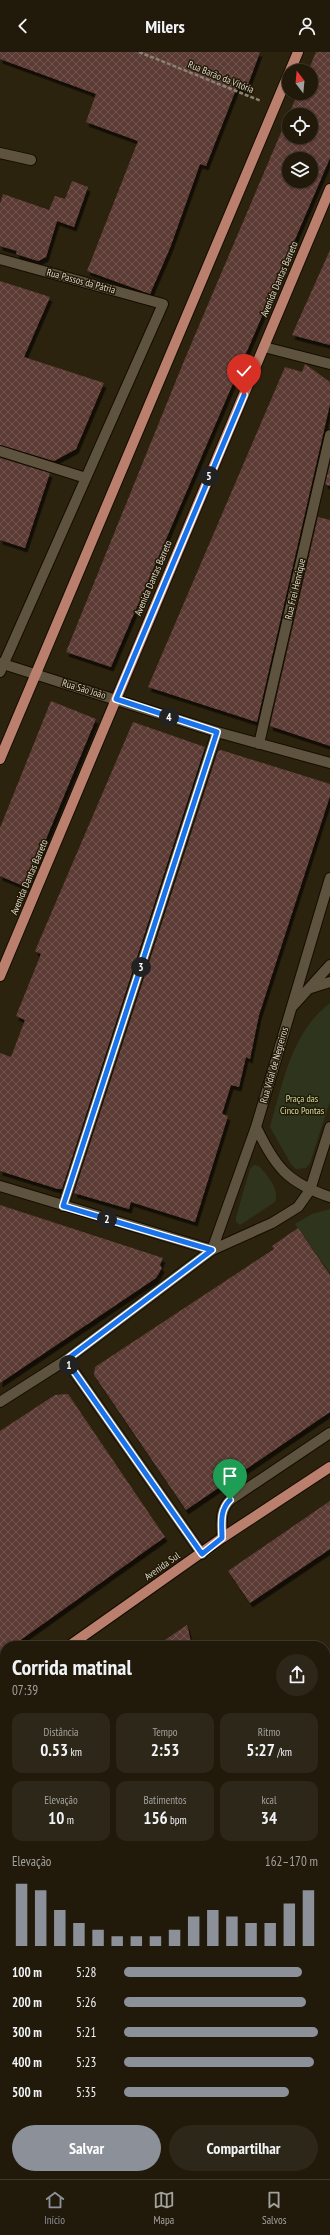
<!DOCTYPE html>
<html lang="pt">
<meta charset="utf-8">
<style>
body{margin:0;font-family:"PT Sans Narrow",sans-serif;background:#2d2719;color:#f1f3f6;height:100vh;display:flex;flex-direction:column;font-size:15px;white-space:nowrap}
*{box-sizing:border-box;margin:0}
p{font-size:13px;color:#a2a19d}
.icon{flex:none;width:22px;height:22px;fill:none;stroke:currentColor;stroke-width:2;stroke-linecap:round;stroke-linejoin:round}
.map{position:relative;flex:1;overflow:hidden}
.details{position:absolute;left:0px;top:1589px;width:330px;height:538px;display:flex;flex-direction:column;background:#211a0b;border-radius:16px 16px 0 0;box-shadow:0 1px 3px #0004,0 0 0 1px #3e382c}
.details>*{flex:none}
.needle{width:26px;rotate:344deg}
.tools{position:absolute;left:282px;top:12px;display:grid;gap:8px}
.tools a{display:grid;place-items:center;width:36px;height:36px;border-radius:50%;background:#211a0b;box-shadow:0 1px 3px #0004,0 0 0 1px #3e382c;font-size:20px}
.pin{position:absolute;display:grid;place-items:center;width:34px;height:34px;color:#fff;margin:-41px -17px;border-radius:50% 50% 50% 0;rotate:-45deg;box-shadow:0 0 4px #0007}
.pin .icon{rotate:45deg}
.km{position:absolute;width:20px;height:20px;margin:-10px;border-radius:50%;background:#222;color:#fff;font-size:11px;line-height:20px;text-align:center}
.round{display:grid;place-items:center;flex:none;width:42px;height:42px;border-radius:21px;background:#2d2719}
.overview{display:flex;align-items:center;justify-content:space-between;height:68px;padding:0 12px}
h1{font-size:22px;font-weight:800;line-height:30px}
.stats{display:grid;grid-template-columns:repeat(3,1fr);gap:6px;height:68px;padding:4px 12px}
.stats div{display:grid;align-content:center;border-radius:10px;background:#2d2719;text-align:center}
.stats b{font-size:17px;font-weight:800}
.stats small{font-size:11px;font-weight:400}
.stats p{font-size:11px}
.chart{height:112px;padding:8px 12px}
.chart p{display:flex;justify-content:space-between}
.chart svg{width:100%;height:72px;margin-top:4px;stroke:#8c9099;stroke-width:6}
.cta{display:flex;gap:8px;margin-top:auto;padding:8px 12px}
.cta a{flex:1;height:46px;border-radius:24px;background:#8c9099;color:#fff;font-size:16px;font-weight:800;line-height:46px;text-align:center}
.cta a+a{background:#2d2719;color:#f1f3f6}
ul{padding:0 12px;list-style:none;font-size:13px}
li{display:grid;grid-template-columns:64px 48px 1fr;align-items:center;height:30px}
li i{height:10px;border-radius:5px;background:#8c9099}
header{display:flex;justify-content:space-between;align-items:center;height:52px;padding:0 12px;background:#211a0b;font-size:18px;font-weight:800}
.tabs{display:flex;justify-content:space-around;align-items:center;height:56px;border-top:1px solid #3e382c;background:#211a0b;font-size:11px;color:#a2a19d}
.tabs a{display:grid;justify-items:center;gap:2px}
.tabs .current{color:#8c9099}
.map>svg:first-child{display:block}
.green{fill:#2f351d}
.water{fill:#00131d}
.building{fill:url(#building-cross-hatch);fill-rule:evenodd;filter:url(#shadow)}
.lines{fill:none;stroke-linecap:round;stroke-linejoin:round}
.minor-casing{stroke:#140c00;stroke-width:12}
.major-casing{stroke:#140c00;stroke-width:12}
.path{stroke:#8a8373;stroke-width:2.5;stroke-dasharray:4 2;stroke-linecap:butt}
.minor{stroke:#5d533e;stroke-width:10}
.major{stroke:#bb7f6d;stroke-width:10}
.route-casing{stroke:#fff;stroke-width:8}
.route{stroke:#1a73e8;stroke-width:5}
.labels{text-anchor:middle;dominant-baseline:central;stroke-width:3;stroke-linejoin:round;paint-order:stroke}
.street-label{font-size:10px;fill:#ddd7cb;stroke:#221906}
.park-label{font-size:10px;fill:#d0dfa5;stroke:#221906}
</style>
<header><svg class="icon" aria-label="back" viewBox="0 0 24 24"><path d="M15 5l-7 7 7 7"/></svg>Milers<svg class="icon" aria-label="person" viewBox="0 0 24 24"><circle cx="12" cy="8" r="4"/><path d="M4 21q1-7 8-7t8 7"/></svg></header>
<div class="map">
<svg width="330" height="2127" viewBox="0 0 330 2127">
<defs>
<pattern id="building-cross-hatch" width="8" height="8" patternUnits="userSpaceOnUse"><rect width="8" height="8" fill="#5b3a35"/><path d="M0 0l8 8M0 8l8-8" fill="none" stroke="#725651"/></pattern>
<filter id="shadow"><feDropShadow dx="2.5" dy="4.5" stdDeviation="0" flood-color="#0009"/></filter>
</defs>
<rect width="100%" height="100%" fill="#2c230f"/>
<!-- green -->
<path class="green" d="M 330,951 L 330,1049 L 310,1111 L 306,1116 L 296,1117 L 291,1112 L 270,1075 C 283,1031 291,981 330,951 Z
M 254,1113 L 259,1114 C 267,1123 280,1137 275,1150 L 240,1173 L 236,1170 L 236,1165 L 250,1117 Z
M 330,1157 L 330,1221 L 295,1172 L 312,1162 Z"/>
<!-- water -->
<path class="water" d="M 330,1866 L 330,2127 L 0,2127 L 0,2121 L 5,2117 L 5,2122 L 325,2122 L 325,1870 Z"/>
<!-- building -->
<path class="building" d="M 0,0 L 260,0 L 246,38 L 237,35 L 206,114 L 200,112 L 170,196 L 150,242 L 87,219 L 138,89 L 86,70 L 96,42 L 0,7 Z
M 316,0 L 330,0 L 330,106 L 111,615 L 66,600 L 184,309 L 288,64 L 298,41 L 311,41 L 311,19 L 308,19 ZM 289,63 L 311,63 L 311,85 L 289,85 ZM 289,107 L 311,107 L 311,129 L 289,129 Z
M 72,129 L 88,135 L 74,175 L 57,169 L 46,205 L 38,209 L 16,202 L 17,199 L 0,194 L 0,152 L 3,142 L 49,158 L 55,144 L 65,147 Z
M 330,198 L 330,293 L 292,283 Z
M 0,229 L 50,245 L 24,305 L 104,331 L 76,397 L 54,409 L 0,393 Z
M 305,312 L 330,330 L 330,352 L 257,670 L 148,635 L 285,315 L 302,320 Z
M 0,406 L 50,421 L 25,496 L 0,488 Z
M 330,412 L 330,434 L 325,432 Z
M 318,465 L 330,468 L 330,694 L 270,674 Z
M 51,649 L 96,667 L 26,835 L 0,824 L 0,776 Z
M 133,670 L 205,695 L 62,1137 L 58,1137 L 0,1119 L 0,1001 L 11,1005 L 25,968 L 16,964 L 41,902 L 35,899 Z
M 221,698 L 330,732 L 330,744 L 259,963 L 250,1007 L 246,1005 L 239,1035 L 231,1033 L 222,1062 L 228,1064 L 195,1170 L 131,1150 L 129,1157 L 74,1141 L 218,699 Z
M 0,1153 L 163,1206 L 160,1213 L 162,1216 L 156,1226 L 0,1331 Z
M 298,1176 L 330,1223 L 330,1360 L 186,1458 L 94,1323 L 95,1315 L 274,1197 L 272,1194 Z
M 68,1342 L 165,1485 L 12,1594 L 5,1594 L 5,1599 L 0,1602 L 0,1379 L 55,1343 Z
M 330,1449 L 330,1497 L 250,1551 L 228,1519 Z
M 187,1573 L 192,1594 L 156,1594 Z"/>
<g class="lines">
<defs>
<path id="minor" d="M 0,101 L 31,108
M 0,207 L 163,252 L 0,620
M 264,295 L 330,312
M 0,399 L 86,426
M 0,611 L 217,680 L 330,711
M 259,692 L 330,383
M 311,936 L 330,930
M 293,954 L 330,913
M 256,1075 C 276,1115 286,1130 330,1145
M 0,1134 L 212,1198
M 63,1154 L 217,680
M 212,1198 L 256,1075 L 330,826
M 66,1308 L 202,1502
M 0,1350 L 66,1308 L 212,1198 L 272,1171 L 298,1155 L 310,1138 L 330,1075
M 222,1486 C 222,1472 219,1459 230,1448 L 330,1381"/>
<path id="major" d="M 290,19 L 298,0
M 0,707 L 289,21
M 0,924 L 330,137
M 69,1594 L 222,1486 L 330,1415
M 0,1640 L 5,1637
M 325,1778 L 330,1774
M 325,1812 L 330,1808
M 0,2013 L 5,2011
M 0,2063 L 5,2059"/>
</defs>
<!-- minor casing -->
<use href="#minor" class="minor-casing"/>
<!-- major casing -->
<use href="#major" class="major-casing"/>
<!-- path -->
<path class="path" d="M 139,0 L 261,49"/>
<!-- minor -->
<use href="#minor" class="minor"/>
<!-- major -->
<use href="#major" class="major"/>
</g>
<g class="lines">
<defs>
<path id="route" d="M 230,1448 C 219,1459 222,1472 222,1486 L 202,1502 L 66,1308 L 212,1198 L 63,1154 L 217,680 L 116,647 L 244,343"/>
</defs>
<!-- route casing -->
<use href="#route" class="route-casing"/>
<!-- route -->
<use href="#route" class="route"/>
</g>
<g class="labels">
<!-- street labels -->
<g class="street-label">
<text transform="translate(221 25) rotate(22)">Rua Barão da Vitória</text>
<text transform="translate(279 227) rotate(-67)">Avenida Dantas Barreto</text>
<text transform="translate(81 229) rotate(15)">Rua Passos da Pátria</text>
<text transform="translate(153 526) rotate(-67)">Avenida Dantas Barreto</text>
<text transform="translate(295 537) rotate(-77)">Rua Frei Henrique</text>
<text transform="translate(84 637) rotate(17)">Rua São João</text>
<text transform="translate(29 825) rotate(-67)">Avenida Dantas Barreto</text>
<text transform="translate(274 1013) rotate(-74)">Rua Vidal de Negreiros</text>
<text transform="translate(162 1514) rotate(-35)">Avenida Sul</text>
</g>
<!-- park labels -->
<g class="park-label">
<text x="302" y="1046">Praça das<tspan x="302" dy="12">Cinco Pontas</tspan></text>
</g>
</g>
</svg>
<div class="tools">
<a><svg class="needle" viewBox="-14 -14 28 28"><path d="M0-13l5 13h-10z" fill="#e53935"/><path d="M0 13l5-13h-10z" fill="#a2a19d"/></svg></a>
<a><svg class="icon" aria-label="locate" viewBox="0 0 24 24"><circle cx="12" cy="12" r="6"/><path d="M12 2v4M12 18v4M2 12h4M18 12h4"/></svg></a>
<a><svg class="icon" aria-label="layers" viewBox="0 0 24 24"><path d="M12 4l9 5-9 5-9-5zM3 14l9 5 9-5"/></svg></a>
</div>
<div class="pin" style="left:230px;top:1448px;background:#1e9e55"><svg class="icon" aria-label="arrive" viewBox="0 0 24 24"><path d="M6 21V4h12l-3 4 3 4H6"/></svg></div>
<div class="pin" style="left:244px;top:343px;background:#d93025"><svg class="icon" aria-label="check" viewBox="0 0 24 24"><path d="M5 12l5 5 9-10"/></svg></div>
<b class="km" style="left:69px;top:1313px">1</b>
<b class="km" style="left:107px;top:1167px">2</b>
<b class="km" style="left:141px;top:915px">3</b>
<b class="km" style="left:169px;top:665px">4</b>
<b class="km" style="left:209px;top:424px">5</b>
<section class="details">
<div class="overview"><div><h1>Corrida matinal</h1><p>07:39</p></div><a class="round"><svg class="icon" aria-label="share" viewBox="0 0 24 24"><path d="M12 15V3M7 8l5-5 5 5M5 13v7h14v-7"/></svg></a></div>
<div class="stats">
<div><p>Distância</p><b>0.53<small> km</small></b></div>
<div><p>Tempo</p><b>2:53</b></div>
<div><p>Ritmo</p><b>5:27<small> /km</small></b></div>
</div>
<div class="stats">
<div><p>Elevação</p><b>10<small> m</small></b></div>
<div><p>Batimentos</p><b>156<small> bpm</small></b></div>
<div><p>kcal</p><b>34</b></div>
</div>
<div class="chart"><p><span>Elevação</span>162–170 m</p>
<svg viewBox="0 0 160 44" preserveAspectRatio="none"><path d="M5 44V6M15 44V10M25 44V22M35 44V30M45 44V34M55 44V38M65 44V38M75 44V38M85 44V34M95 44V26M105 44V22M115 44V26M125 44V30M135 44V30M145 44V18M155 44V10"/></svg>
</div>
<ul>
<li><b>100 m</b>5:28<i style="width:92%"></i></li>
<li><b>200 m</b>5:26<i style="width:94%"></i></li>
<li><b>300 m</b>5:21<i style="width:100%"></i></li>
<li><b>400 m</b>5:23<i style="width:98%"></i></li>
<li><b>500 m</b>5:35<i style="width:85%"></i></li>
</ul>
<div class="cta"><a>Salvar</a><a>Compartilhar</a></div>
</section>
</div>
<nav class="tabs">
<a class="current"><svg class="icon" aria-label="home" viewBox="0 0 24 24"><path d="M3 11l9-7 9 7M6 9v11h12V9"/></svg>Início</a>
<a><svg class="icon" aria-label="map" viewBox="0 0 24 24"><path d="M3 6l6-2 6 2 6-2v14l-6 2-6-2-6 2zM9 4v14M15 6v14"/></svg>Mapa</a>
<a><svg class="icon" aria-label="saved" viewBox="0 0 24 24"><path d="M7 4h10v16l-5-4-5 4z"/></svg>Salvos</a>
</nav>
